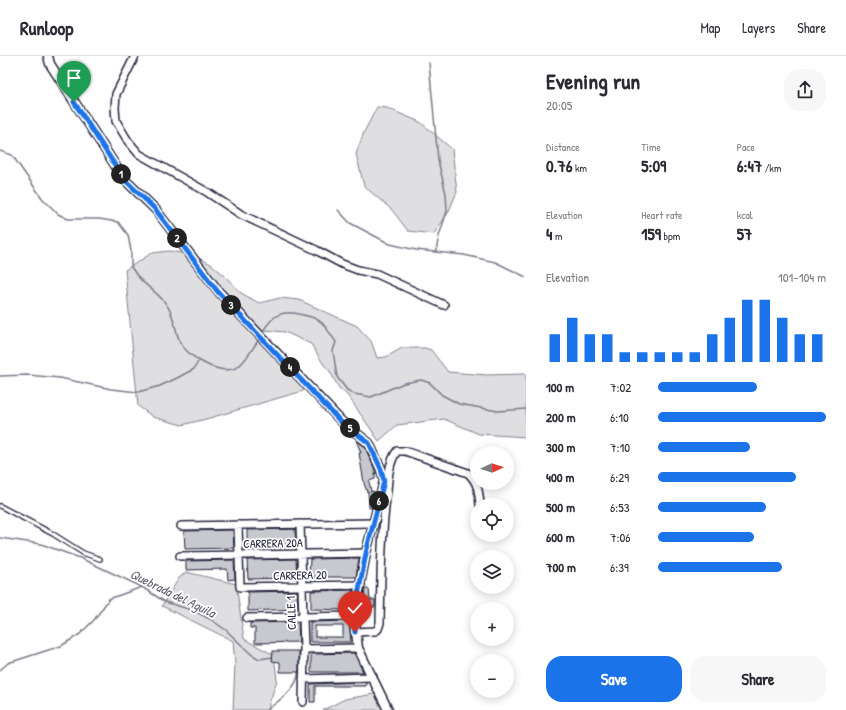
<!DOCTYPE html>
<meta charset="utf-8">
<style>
body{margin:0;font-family:"Patrick Hand",sans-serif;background:#f7f7f7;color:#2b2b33;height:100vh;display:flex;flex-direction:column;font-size:15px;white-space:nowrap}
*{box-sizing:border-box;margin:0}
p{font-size:13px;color:#7c7c81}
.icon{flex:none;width:22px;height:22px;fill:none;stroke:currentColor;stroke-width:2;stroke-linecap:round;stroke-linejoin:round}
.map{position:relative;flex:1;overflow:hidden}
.details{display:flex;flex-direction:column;background:#fff;width:320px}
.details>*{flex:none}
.needle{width:26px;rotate:86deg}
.fabs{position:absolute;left:470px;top:390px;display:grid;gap:8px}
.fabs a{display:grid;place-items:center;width:44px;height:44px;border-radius:50%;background:#fff;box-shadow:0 2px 10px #0003;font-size:20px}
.pin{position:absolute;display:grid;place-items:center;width:34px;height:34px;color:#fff;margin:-41px -17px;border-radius:50% 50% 50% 0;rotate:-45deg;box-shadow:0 0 4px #0007}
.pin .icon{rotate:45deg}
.km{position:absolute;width:20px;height:20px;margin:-10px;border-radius:50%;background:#222;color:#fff;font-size:11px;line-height:20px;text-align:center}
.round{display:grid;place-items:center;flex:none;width:42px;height:42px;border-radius:16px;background:#f7f7f7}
.head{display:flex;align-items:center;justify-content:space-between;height:68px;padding:0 20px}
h1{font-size:22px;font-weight:800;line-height:30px}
.figures{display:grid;grid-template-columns:repeat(3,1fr);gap:6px;height:68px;padding:4px 20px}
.figures div{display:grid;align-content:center}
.figures b{font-size:17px;font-weight:800}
.figures small{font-size:11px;font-weight:400}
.figures p{font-size:11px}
.chart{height:112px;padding:8px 20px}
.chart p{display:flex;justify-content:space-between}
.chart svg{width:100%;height:72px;margin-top:4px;stroke:#1a73e8;stroke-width:6}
.cta{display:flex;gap:8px;margin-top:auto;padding:8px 20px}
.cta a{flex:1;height:46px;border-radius:16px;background:#1a73e8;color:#fff;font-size:16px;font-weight:800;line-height:46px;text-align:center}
.cta a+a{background:#f7f7f7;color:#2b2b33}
ul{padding:0 20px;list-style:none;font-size:13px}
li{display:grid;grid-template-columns:64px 48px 1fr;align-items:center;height:30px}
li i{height:10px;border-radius:5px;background:#1a73e8}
header{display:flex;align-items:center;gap:24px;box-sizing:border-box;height:56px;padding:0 20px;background:#fff;border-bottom:1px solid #e1e1e2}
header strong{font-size:19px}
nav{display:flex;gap:22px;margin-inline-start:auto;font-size:14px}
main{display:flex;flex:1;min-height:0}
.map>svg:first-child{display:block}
.green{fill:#dfdfe2;stroke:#80808e}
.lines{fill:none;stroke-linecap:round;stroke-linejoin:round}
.stream{stroke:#7a7a88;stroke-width:1.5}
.building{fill:#c8c8cf;stroke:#22223b;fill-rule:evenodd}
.service-casing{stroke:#22223b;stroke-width:6}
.minor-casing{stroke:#22223b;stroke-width:10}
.tertiary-casing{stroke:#22223b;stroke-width:11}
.service{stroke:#fff;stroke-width:3.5}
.minor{stroke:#fff;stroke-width:7}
.tertiary{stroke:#fff;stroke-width:8}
.route-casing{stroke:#fff;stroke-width:8}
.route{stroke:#1a73e8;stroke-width:5}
.labels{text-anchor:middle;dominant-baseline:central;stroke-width:3.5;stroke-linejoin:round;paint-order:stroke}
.street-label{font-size:12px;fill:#22223b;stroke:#fff}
.water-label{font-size:13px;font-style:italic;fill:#5c5c6f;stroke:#fff}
</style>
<header>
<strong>Runloop</strong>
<nav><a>Map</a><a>Layers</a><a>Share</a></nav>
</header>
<main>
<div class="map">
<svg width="526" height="654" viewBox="0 0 526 654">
<rect width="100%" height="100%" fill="#fff"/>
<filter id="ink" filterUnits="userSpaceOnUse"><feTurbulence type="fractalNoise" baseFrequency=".025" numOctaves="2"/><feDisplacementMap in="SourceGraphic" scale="8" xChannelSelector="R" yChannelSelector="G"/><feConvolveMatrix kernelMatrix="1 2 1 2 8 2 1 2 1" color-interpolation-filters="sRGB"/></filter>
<g filter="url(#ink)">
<!-- green -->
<path class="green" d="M 377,51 L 387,52 L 420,66 L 452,93 L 457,136 L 448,157 L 434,178 L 408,175 L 392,154 L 364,130 L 356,98 L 364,76 Z
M 169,195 L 192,199 L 211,208 L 225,220 L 241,237 L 259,247 L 280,242 L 299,244 L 357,270 L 371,285 L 377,302 L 386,301 L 402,292 L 425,292 L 431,294 L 448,316 L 487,319 L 526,318 L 526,381 L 479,378 L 444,363 L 397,369 L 379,385 L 348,340 L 339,332 L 329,314 L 324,309 L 311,288 L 285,276 L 264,274 L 259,276 L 306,327 L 303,335 L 206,363 L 182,369 L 153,361 L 138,350 L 125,214 L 152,197 Z
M 186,516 L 236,528 L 244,583 L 274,599 L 277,624 L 269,648 L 269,654 L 233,654 L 235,608 L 233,585 L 162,550 L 179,522 Z
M 380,637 L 388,654 L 323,654 L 345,643 Z"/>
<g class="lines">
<!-- stream -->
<path class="stream" d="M 429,7 L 438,104 L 446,138 L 447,155 L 439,180 L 436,195
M 0,95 L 12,99 L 42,142 L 58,158 L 68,163 L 99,163 L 118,166 L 128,179 L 131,195 L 131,211 C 134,216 138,221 142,225 C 151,234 162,240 168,251 C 175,262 175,275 180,286 C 188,302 224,323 240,309 C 247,303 254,290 260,282
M 338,154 L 350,167 L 390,188 L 416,194 L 464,199 L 495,206 L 526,221
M 262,277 C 273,258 282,253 303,259 C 309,260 316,262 321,266 C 327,272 331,279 336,286 L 333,295 L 337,321 L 347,334 L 354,338 L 371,341 L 404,327 L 421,324 L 430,327 L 442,339 L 459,348 L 498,355 L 526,353
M 0,320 L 28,319 L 60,322 L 111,333 L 138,336 L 160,330 L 177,322 L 194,313 L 198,306
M 0,482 L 41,488 L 80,502 L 142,531 L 165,546 L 192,554 L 210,563 L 226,574 L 251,598 L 259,603 L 273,601
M 0,614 L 8,607 L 61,590 L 80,578 L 94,564 L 109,543 L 142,531
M 267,654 C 278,645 300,631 298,615"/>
</g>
<!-- building -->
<path class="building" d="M 356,384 L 365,391 L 376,417 L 375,418 L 375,423 L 369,425 L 371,435 L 370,436 L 374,435 L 374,441 L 372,452 L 369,452 L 368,436 L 367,436 L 364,427 L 359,397 L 361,397 Z
M 295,473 L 296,491 L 247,493 L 247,474 Z
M 233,474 L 234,492 L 185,493 L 184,475 Z
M 359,502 L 356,521 L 309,521 L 310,503 Z
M 296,503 L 297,522 L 248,523 L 247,504 Z
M 234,504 L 235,523 L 228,524 L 227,513 L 186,514 L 186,505 Z
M 365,533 L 369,533 L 370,544 L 375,544 L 375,551 L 362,552 Z
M 353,534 L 350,554 L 311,553 L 311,535 Z
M 297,535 L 298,553 L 248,555 L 248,536 Z
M 349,565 L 351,586 L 310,586 L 310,566 ZM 315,570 L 343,570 L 343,581 L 315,581 Z
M 298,566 L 299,586 L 255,587 L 255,572 L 250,572 L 250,567 Z
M 273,595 L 299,595 L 299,616 L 280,616 L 280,606 L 272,605 Z
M 354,597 L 363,616 L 311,616 L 311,598 Z
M 366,626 L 366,630 L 315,630 L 315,646 L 310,646 L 310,628 Z"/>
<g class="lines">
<defs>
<path id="service" d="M 0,450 L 53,478 L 83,497 L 100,503"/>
<path id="minor" d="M 135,0 L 116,38 L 115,52 L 116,65 L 128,85 L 139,98 L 207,136 L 242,159 L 316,194 L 342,208 L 358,214 L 377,218 L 444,249
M 300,468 L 304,593 L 303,646
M 238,469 L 240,531 L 361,529
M 181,470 L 374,467
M 180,500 L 366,497
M 247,562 L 354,560
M 355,576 L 375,575 L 378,573 L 380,567 C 381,523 381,479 387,435 C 388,422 389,406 397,395 L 405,395 L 468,417 C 478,426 479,436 480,449
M 304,593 L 358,592
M 303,623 L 373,621"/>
<path id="tertiary" d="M 48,0 L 50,8 L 124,123 L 155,153 L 219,236 L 341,365 L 369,387 L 381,413 L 384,425 L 366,497 L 354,560 L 358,592 L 388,654"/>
</defs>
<!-- service casing -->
<use href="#service" class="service-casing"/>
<!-- minor casing -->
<use href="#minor" class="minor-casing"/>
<!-- tertiary casing -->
<use href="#tertiary" class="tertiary-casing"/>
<!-- service -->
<use href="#service" class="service"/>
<!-- minor -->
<use href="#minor" class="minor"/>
<!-- tertiary -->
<use href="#tertiary" class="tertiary"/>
</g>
</g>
<g class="lines" filter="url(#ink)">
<defs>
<path id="route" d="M 74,46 L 124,123 L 155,153 L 218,236 L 341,366 L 369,387 L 381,413 L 384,425 L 366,497 L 354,560 L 355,576"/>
</defs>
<!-- route casing -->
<use href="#route" class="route-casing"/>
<!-- route -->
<use href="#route" class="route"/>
</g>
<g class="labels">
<!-- street labels -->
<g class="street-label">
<text transform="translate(273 487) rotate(-1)">CARRERA 20A</text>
<text transform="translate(300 519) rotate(-1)">CARRERA 20</text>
<text transform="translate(291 557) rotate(-92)">CALLE 1</text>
</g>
<!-- water labels -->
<g class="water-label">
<text transform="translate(173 537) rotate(26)">Quebrada del Aguila</text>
</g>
</g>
</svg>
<div class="fabs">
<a><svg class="needle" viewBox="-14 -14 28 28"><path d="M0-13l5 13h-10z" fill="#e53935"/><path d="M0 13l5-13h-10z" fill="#7c7c81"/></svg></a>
<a><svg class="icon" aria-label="locate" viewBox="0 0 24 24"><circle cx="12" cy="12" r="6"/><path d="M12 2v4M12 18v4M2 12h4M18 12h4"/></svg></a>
<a><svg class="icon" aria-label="layers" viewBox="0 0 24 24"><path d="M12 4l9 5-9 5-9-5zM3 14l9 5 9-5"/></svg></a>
<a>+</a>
<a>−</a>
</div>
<div class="pin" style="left:74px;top:46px;background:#1e9e55"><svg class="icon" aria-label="arrive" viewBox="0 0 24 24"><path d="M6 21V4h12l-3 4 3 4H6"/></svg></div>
<div class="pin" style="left:355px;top:576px;background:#d93025"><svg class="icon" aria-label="check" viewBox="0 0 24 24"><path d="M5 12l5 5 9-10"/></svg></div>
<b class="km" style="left:121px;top:118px">1</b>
<b class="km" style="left:177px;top:182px">2</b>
<b class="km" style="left:231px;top:249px">3</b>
<b class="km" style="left:290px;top:311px">4</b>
<b class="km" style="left:350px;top:372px">5</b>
<b class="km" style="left:379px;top:445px">6</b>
</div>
<section class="details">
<div class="head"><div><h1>Evening run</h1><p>20:05</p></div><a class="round"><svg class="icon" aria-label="share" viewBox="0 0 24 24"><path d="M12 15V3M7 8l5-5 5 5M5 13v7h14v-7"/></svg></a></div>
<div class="figures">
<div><p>Distance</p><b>0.76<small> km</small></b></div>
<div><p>Time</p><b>5:09</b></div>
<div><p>Pace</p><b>6:47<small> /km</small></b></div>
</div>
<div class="figures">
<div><p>Elevation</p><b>4<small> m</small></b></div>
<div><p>Heart rate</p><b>159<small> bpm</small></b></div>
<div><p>kcal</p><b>57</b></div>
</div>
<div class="chart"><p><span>Elevation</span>101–104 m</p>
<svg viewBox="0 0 160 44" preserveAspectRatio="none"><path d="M5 44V27M15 44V17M25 44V27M35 44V27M45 44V38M55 44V38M65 44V38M75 44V38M85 44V38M95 44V27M105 44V17M115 44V6M125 44V6M135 44V17M145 44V27M155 44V27"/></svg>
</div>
<ul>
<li><b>100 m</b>7:02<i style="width:59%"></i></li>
<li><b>200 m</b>6:10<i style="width:100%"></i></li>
<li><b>300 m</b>7:10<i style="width:55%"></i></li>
<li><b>400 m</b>6:29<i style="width:82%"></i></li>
<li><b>500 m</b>6:53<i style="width:64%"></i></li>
<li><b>600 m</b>7:06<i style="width:57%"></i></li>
<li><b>700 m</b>6:39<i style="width:74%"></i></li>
</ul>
<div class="cta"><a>Save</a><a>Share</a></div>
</section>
</main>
